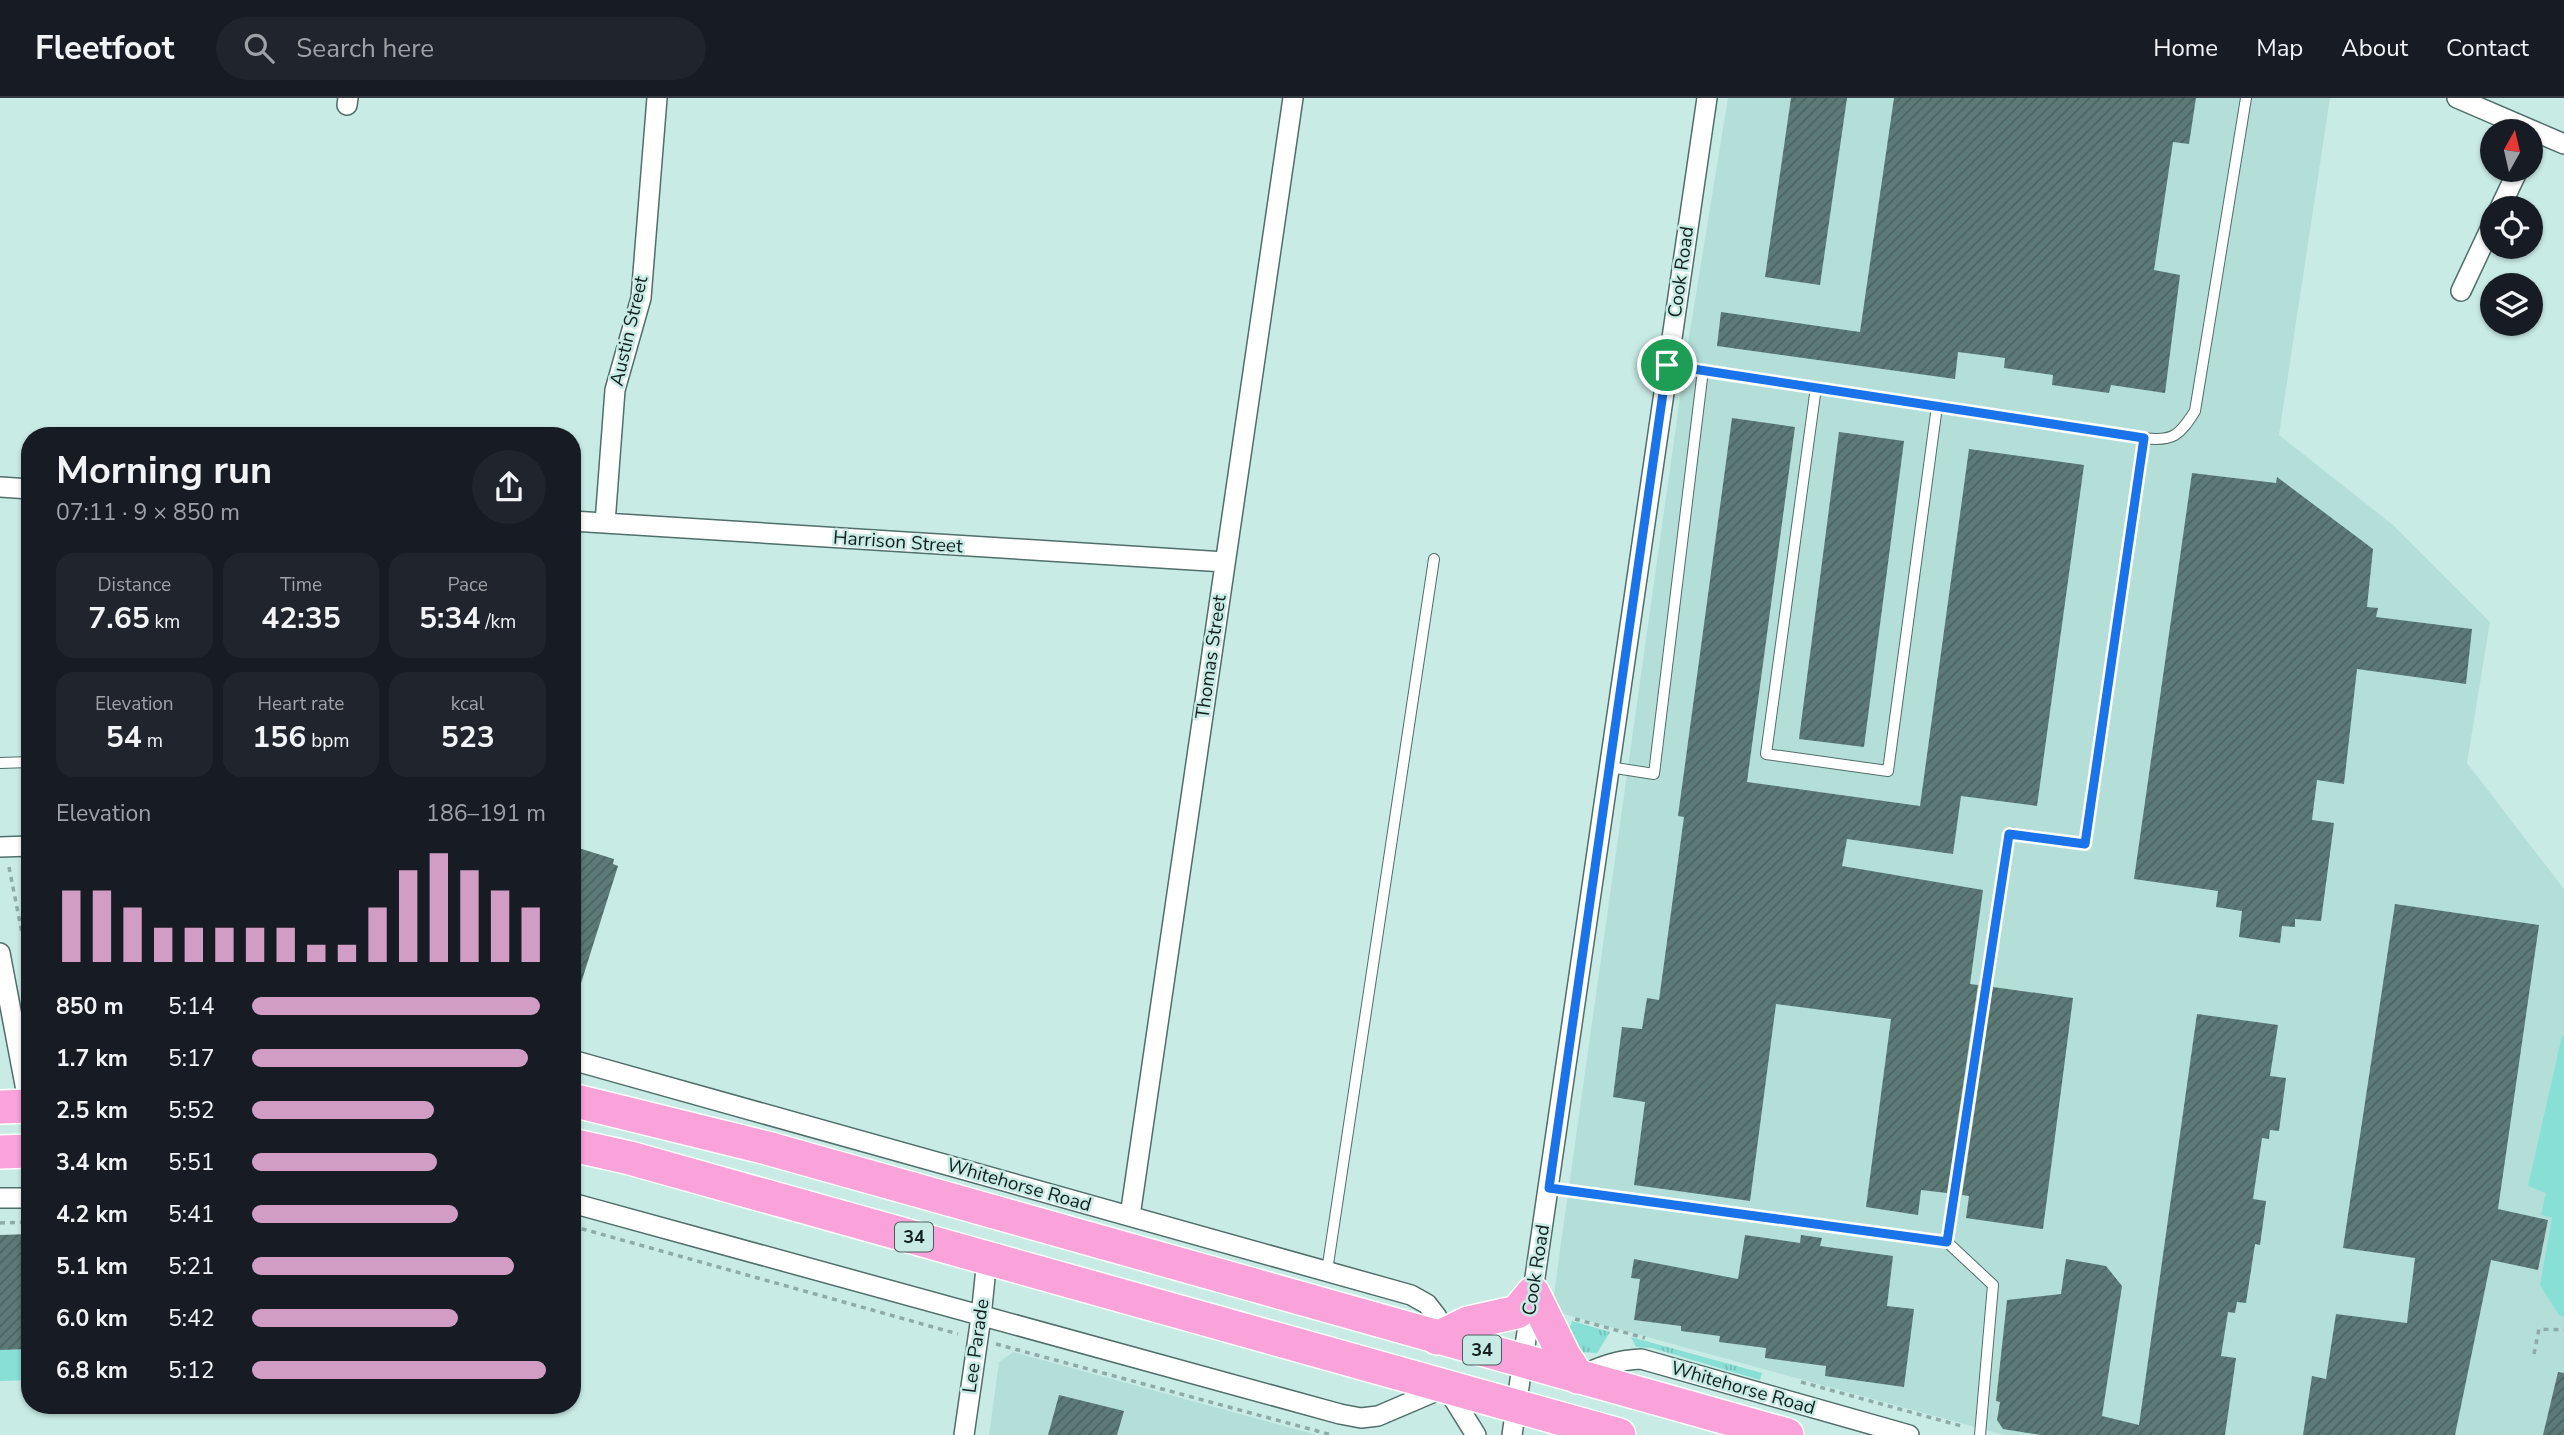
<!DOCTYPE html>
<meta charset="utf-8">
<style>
body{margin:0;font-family:"Nunito Sans",sans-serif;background:#20242c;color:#f1f3f6;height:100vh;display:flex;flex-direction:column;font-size:26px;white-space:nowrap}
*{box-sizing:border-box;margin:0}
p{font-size:23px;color:#9ea1a6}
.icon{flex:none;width:38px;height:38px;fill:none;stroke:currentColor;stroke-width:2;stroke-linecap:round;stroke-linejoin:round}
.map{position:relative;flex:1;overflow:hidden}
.sheet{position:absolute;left:21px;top:329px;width:560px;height:987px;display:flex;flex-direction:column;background:#171b24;border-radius:28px;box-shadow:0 2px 5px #0004}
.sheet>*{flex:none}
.needle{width:46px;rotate:8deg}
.controls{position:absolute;left:2480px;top:21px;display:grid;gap:14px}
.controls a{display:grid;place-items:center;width:63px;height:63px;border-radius:50%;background:#171b24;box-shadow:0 2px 5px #0004;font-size:35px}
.pin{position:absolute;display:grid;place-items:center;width:60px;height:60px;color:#fff;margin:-30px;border:4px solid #fff;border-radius:50%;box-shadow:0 2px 7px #0007}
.round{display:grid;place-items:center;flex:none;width:74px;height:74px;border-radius:37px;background:#20242c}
.overview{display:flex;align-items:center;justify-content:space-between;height:119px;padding:0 35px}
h1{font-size:38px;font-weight:700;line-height:52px}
.metrics{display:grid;grid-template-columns:repeat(3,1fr);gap:10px;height:119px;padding:7px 35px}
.metrics div{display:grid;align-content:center;border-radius:18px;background:#20242c;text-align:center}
.metrics b{font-size:30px;font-weight:700}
.metrics small{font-size:19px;font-weight:400}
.metrics p{font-size:19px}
.chart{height:196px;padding:14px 35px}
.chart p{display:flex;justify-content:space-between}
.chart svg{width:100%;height:126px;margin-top:7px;stroke:#d29dc4;stroke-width:6}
ul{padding:0 35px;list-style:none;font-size:23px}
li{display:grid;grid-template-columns:112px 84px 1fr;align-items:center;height:52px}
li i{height:18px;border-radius:9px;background:#d29dc4}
header{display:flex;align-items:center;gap:42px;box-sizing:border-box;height:98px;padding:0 35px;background:#171b24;border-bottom:2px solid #363941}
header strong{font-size:33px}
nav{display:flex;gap:38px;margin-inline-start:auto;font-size:24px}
.search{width:490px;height:63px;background:#20242c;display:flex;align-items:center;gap:18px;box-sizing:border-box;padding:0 24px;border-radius:38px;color:#9ea1a6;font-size:26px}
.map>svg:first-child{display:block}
.built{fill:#b4dfd9}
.grass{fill:url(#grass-tufts)}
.park{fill:#87dfd5}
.building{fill:url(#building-hatch)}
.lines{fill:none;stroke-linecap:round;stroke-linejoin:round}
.service-casing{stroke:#506e6a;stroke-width:12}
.minor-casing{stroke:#506e6a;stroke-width:22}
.trunk-casing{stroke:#fff;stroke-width:36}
.path{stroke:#8faba7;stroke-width:3.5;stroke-dasharray:5 5;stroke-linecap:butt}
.service{stroke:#fff;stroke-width:10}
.minor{stroke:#fff;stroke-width:19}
.trunk{stroke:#faa2da;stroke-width:33}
.route-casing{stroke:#fff;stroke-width:14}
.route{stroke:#1a73e8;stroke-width:9}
.labels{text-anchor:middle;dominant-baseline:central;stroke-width:5;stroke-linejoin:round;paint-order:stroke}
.shield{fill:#c9ebe6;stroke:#4a5d5a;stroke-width:2}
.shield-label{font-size:18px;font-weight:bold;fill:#13201e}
.street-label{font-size:19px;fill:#13201e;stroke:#c9ebe6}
</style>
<header>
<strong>Fleetfoot</strong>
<div class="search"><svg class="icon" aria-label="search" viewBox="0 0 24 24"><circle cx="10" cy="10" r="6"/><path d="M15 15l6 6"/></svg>Search here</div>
<nav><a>Home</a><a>Map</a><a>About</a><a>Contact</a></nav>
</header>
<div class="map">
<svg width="2564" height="1337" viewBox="0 0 2564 1337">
<defs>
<pattern id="grass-tufts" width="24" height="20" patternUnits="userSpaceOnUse" patternTransform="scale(1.75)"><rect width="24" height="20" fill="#87dfd5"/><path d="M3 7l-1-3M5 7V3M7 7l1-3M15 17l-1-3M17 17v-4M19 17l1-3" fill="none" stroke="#74bfb6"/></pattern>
<pattern id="building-hatch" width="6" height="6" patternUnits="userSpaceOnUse" patternTransform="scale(1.75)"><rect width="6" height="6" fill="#5c7a77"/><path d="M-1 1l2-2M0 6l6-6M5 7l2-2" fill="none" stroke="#4b6461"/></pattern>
</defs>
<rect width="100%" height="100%" fill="#c9ebe6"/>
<!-- built -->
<path class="built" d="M 1728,0 L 2330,0 L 2279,337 L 2393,427 L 2490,524 L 2467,665 L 2564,791 L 2564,1337 L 2004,1337 L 1563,1216 L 1554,1198 L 1561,1145 L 1686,257 Z
M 1013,1254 L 1317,1337 L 989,1337 L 999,1264 Z"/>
<!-- grass -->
<path class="grass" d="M 1572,1223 L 1610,1234 L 1597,1255 L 1579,1254 L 1566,1242 Z
M 1631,1239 L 1762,1275 L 1760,1282 L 1652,1250 L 1636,1249 Z"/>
<!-- park -->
<path class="park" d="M 2562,938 L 2564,938 L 2564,1219 L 2559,1217 L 2540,1187 L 2552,1120 L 2541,1117 L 2546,1095 L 2528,1088 Z
M 30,1251 L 30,1282 L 0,1283 L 0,1252 Z"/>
<!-- building -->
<path class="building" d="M 1791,0 L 1847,0 L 1820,187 L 1765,179 Z
M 1894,0 L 2196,0 L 2189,46 L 2173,44 L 2154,172 L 2180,177 L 2165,295 L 2111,287 L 2109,295 L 2052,287 L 2053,277 L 2004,270 L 2005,260 L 1958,254 L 1955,281 L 1717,248 L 1721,214 L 1860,234 Z
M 1732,320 L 1795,329 L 1747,684 L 1920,708 L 1969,351 L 2084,367 L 2037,708 L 1961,698 L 1953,756 L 1847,741 L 1842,768 L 1983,792 L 1970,886 L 1978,887 L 1947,1095 L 1921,1092 L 1918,1117 L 1866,1109 L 1891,921 L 1776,906 L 1750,1103 L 1634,1087 L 1645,1004 L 1613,999 L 1622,929 L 1642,931 L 1647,900 L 1659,902 L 1684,719 L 1678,718 Z
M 1839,334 L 1904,343 L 1864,649 L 1799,641 Z
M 2192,375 L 2276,385 L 2277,379 L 2373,451 L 2367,509 L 2378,510 L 2376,519 L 2472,531 L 2466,586 L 2357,571 L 2344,686 L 2317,682 L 2312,722 L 2334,725 L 2321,823 L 2295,821 L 2295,829 L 2282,828 L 2280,845 L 2239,839 L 2242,813 L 2216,809 L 2218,793 L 2134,781 Z
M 572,748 L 614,761 L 613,766 L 618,768 L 576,901 L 572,900 Z
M 2395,806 L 2539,827 L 2498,1111 L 2548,1122 L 2538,1172 L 2491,1162 L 2455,1337 L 2303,1337 L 2312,1278 L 2326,1281 L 2336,1216 L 2407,1225 L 2415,1160 L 2343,1150 Z
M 1993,889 L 2073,900 L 2043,1131 L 1966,1120 L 1969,1098 L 1962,1097 Z
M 2197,916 L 2278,927 L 2270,978 L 2286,980 L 2279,1033 L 2270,1032 L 2269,1041 L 2262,1040 L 2253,1101 L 2266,1103 L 2260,1147 L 2255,1146 L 2246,1205 L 2237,1204 L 2235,1215 L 2228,1214 L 2221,1258 L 2236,1260 L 2225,1337 L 2041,1337 L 2003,1331 L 1997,1322 L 2000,1304 L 1996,1303 L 2007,1202 L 2061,1196 L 2066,1161 L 2106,1168 L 2122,1188 L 2102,1318 L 2139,1327 Z
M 30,1136 L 30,1251 L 0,1252 L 0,1137 Z
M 1745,1137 L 1800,1145 L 1801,1137 L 1822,1140 L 1820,1148 L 1893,1158 L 1887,1208 L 1914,1211 L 1904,1289 L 1825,1278 L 1826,1268 L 1765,1260 L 1766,1250 L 1719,1244 L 1720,1238 L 1681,1233 L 1681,1228 L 1634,1222 L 1640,1181 L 1631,1180 L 1634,1161 L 1738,1181 Z
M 2558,1274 L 2564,1275 L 2564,1337 L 2543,1337 Z
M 1059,1297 L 1124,1313 L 1117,1337 L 1048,1337 Z"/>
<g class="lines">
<defs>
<path id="service" d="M 1667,267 L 1703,272
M 1816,289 L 1766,656 L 1888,673 L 1937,308
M 2144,340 C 2173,344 2180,337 2195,313 L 2246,0
M 0,665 L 30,664
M 1609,669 L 1654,676 L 1703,272 L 2144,340 L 2085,746 L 2009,735 L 1947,1144
M 1549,1090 L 1947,1144 L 1993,1187 L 1980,1337
M 1327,1173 L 1434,461"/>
<path id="minor" d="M 2457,0 L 2564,46
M 347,7 L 348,0
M 2500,110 L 2518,72
M 2461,193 L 2492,127
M 0,389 L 30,391
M 572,423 L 1225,464
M 605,425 L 615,292 L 641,200 L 657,0
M 0,749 L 30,748
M 0,855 L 29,1008
M 572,962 L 1411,1197 L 1427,1206 L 1437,1219 L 1437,1240
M 0,1100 L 30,1100
M 572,1105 L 1340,1316 L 1361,1320 L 1378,1318 L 1446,1289 L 1476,1337
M 1130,1118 L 1293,0
M 1579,1279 C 1600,1268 1618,1262 1641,1261 L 1909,1337
M 964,1337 L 981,1219 L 987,1160
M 1512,1337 L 1707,0"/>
<path id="trunk" d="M 572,1002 L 767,1050 L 1787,1337
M 0,1009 L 30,1008
M 572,1047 L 630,1060 L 1619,1337
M 0,1054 L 30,1053
M 1437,1240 L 1468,1225 L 1517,1214 L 1533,1195 L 1564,1258 L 1578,1279"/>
</defs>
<!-- service casing -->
<use href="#service" class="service-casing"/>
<!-- minor casing -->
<use href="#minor" class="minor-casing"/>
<!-- trunk casing -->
<use href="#trunk" class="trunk-casing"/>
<!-- path -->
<path class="path" d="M 9,769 L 30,876
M 0,1125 L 30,1124
M 572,1128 L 958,1236
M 1575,1221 L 1645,1240
M 996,1246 L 1332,1337
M 2534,1256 L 2539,1231 L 2564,1232
M 1801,1284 L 1965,1329"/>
<!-- service -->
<use href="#service" class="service"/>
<!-- minor -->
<use href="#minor" class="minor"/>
<!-- trunk -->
<use href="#trunk" class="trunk"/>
</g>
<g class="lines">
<defs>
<path id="route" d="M 1667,267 L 2144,340 L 2085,746 L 2009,736 L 1947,1144 L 1549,1090 Z"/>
</defs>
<!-- route casing -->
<use href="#route" class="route-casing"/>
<!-- route -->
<use href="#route" class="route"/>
</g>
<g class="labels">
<!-- shield labels -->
<g class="shield">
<rect x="895" y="1124.5" width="38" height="29" rx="5"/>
<rect x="1463" y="1237.5" width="38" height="29" rx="5"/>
</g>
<g class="shield-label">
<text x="914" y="1139">34</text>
<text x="1482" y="1252">34</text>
</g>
<!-- street labels -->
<g class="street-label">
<text transform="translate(1681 174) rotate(-82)">Cook Road</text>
<text transform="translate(629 233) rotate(-77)">Austin Street</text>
<text transform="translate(898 444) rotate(4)">Harrison Street</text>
<text transform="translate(1211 559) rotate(-82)">Thomas Street</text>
<text transform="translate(1019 1087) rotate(16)">Whitehorse Road</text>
<text transform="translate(1536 1172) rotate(-81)">Cook Road</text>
<text transform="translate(976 1248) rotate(-82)">Lee Parade</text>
<text transform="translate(1743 1290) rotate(16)">Whitehorse Road</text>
</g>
</g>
</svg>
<div class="controls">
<a><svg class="needle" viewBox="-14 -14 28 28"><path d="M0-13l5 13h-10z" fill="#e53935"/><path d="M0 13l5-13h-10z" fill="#9ea1a6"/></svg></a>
<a><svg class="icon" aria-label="locate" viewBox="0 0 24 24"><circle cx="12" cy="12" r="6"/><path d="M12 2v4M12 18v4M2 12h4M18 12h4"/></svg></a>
<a><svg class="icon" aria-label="layers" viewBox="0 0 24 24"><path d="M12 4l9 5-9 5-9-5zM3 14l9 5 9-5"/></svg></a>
</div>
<div class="pin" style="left:1667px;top:267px;background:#1e9e55"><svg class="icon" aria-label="arrive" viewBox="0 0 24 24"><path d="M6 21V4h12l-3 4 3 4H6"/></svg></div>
<section class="sheet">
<div class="overview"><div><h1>Morning run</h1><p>07:11 · 9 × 850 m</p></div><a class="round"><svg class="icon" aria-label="share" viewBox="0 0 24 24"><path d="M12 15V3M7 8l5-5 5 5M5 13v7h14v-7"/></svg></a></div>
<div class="metrics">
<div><p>Distance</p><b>7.65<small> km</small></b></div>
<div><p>Time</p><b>42:35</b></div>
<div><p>Pace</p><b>5:34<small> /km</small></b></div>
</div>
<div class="metrics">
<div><p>Elevation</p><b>54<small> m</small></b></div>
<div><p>Heart rate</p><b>156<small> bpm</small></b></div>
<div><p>kcal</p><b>523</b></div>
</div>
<div class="chart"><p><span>Elevation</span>186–191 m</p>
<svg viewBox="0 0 160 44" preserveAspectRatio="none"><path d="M5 44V19M15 44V19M25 44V25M35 44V32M45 44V32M55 44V32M65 44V32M75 44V32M85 44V38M95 44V38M105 44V25M115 44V12M125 44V6M135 44V12M145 44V19M155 44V25"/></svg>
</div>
<ul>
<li><b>850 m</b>5:14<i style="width:98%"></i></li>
<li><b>1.7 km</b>5:17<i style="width:94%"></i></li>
<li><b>2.5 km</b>5:52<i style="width:62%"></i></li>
<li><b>3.4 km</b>5:51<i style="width:63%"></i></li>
<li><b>4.2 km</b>5:41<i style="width:70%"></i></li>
<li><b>5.1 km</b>5:21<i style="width:89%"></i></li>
<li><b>6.0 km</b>5:42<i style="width:70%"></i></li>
<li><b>6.8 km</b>5:12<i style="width:100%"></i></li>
</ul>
</section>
</div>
